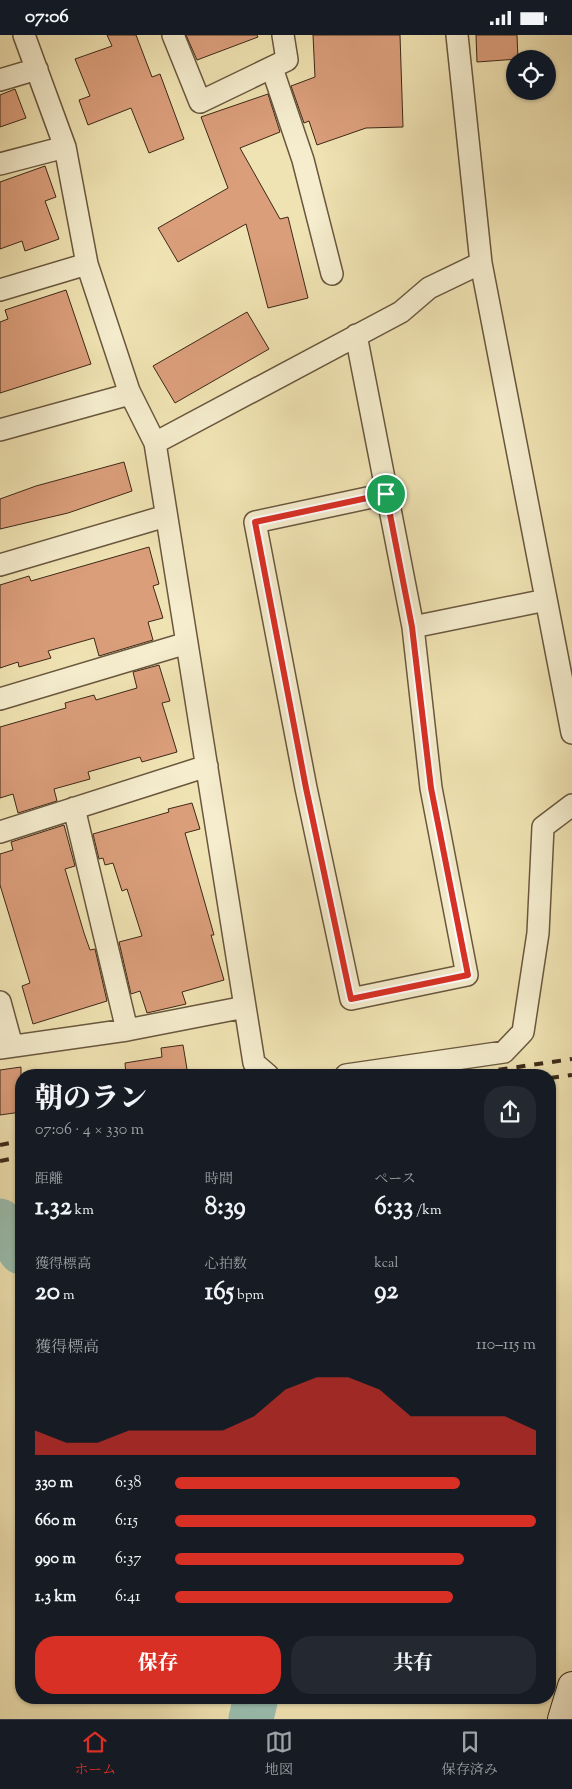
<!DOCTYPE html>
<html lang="ja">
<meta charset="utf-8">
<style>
body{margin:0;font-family:"Sorts Mill Goudy","Noto Serif JP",serif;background:#242831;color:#f1f3f6;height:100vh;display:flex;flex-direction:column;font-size:19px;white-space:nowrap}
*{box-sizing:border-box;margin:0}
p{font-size:16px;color:#9ea1a6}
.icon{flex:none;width:28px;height:28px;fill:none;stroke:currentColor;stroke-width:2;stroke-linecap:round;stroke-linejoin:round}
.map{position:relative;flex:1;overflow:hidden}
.sheet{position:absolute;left:15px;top:1034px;width:541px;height:635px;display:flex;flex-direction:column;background:#171b24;border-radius:20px;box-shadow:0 1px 4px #0004}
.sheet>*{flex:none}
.buttons{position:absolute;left:506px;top:15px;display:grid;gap:10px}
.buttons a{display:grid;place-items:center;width:50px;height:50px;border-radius:50%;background:#171b24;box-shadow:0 1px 4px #0004;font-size:25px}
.pin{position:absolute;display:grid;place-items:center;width:42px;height:42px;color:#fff;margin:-21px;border:2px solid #fff;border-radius:50%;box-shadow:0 1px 5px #0007}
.round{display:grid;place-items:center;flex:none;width:52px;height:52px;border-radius:20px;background:#242831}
.overview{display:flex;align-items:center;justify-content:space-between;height:85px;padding:0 20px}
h1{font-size:28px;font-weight:800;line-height:38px}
.metrics{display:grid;grid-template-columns:repeat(3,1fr);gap:8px;height:85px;padding:5px 20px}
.metrics div{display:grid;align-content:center}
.metrics b{font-size:25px;font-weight:800}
.metrics small{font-size:14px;font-weight:400}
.metrics p{font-size:14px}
.chart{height:140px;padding:10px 20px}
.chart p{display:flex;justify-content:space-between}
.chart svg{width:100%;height:90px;margin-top:5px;fill:#d93025;opacity:.7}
.button{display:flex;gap:10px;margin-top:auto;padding:10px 20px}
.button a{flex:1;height:58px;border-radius:20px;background:#d93025;color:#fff;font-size:20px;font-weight:800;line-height:58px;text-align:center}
.button a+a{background:#242831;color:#f1f3f6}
ul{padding:0 20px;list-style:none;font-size:16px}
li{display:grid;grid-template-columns:80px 60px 1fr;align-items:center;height:38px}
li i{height:12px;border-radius:6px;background:#d93025}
.status{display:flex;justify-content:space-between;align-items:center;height:35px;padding:0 25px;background:#171b24;direction:ltr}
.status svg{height:14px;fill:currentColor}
.tabs{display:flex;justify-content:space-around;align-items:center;height:70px;border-top:1px solid #363941;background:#171b24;font-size:14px;color:#9ea1a6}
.tabs a{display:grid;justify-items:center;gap:2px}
.tabs .selected{color:#d93025}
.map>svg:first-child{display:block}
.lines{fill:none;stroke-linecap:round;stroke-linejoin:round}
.river{stroke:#9abeaf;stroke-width:45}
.building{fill:#db9e7b;stroke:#3c2817}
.street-casing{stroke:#69573e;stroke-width:24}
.secondary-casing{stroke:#3c2817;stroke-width:30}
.street{stroke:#f5edce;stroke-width:21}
.secondary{stroke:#f5edce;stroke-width:28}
.rail{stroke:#3c2817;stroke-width:4;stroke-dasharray:9 9;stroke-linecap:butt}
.route-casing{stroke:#fff;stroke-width:10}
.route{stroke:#d93025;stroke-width:6}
</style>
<div class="status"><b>07:06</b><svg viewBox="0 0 49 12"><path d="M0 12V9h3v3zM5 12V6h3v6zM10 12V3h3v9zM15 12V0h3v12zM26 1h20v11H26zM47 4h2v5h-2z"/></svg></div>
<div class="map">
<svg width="572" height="1684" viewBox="0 0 572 1684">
<rect width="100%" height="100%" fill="#f0e3b3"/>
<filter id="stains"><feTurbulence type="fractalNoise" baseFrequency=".004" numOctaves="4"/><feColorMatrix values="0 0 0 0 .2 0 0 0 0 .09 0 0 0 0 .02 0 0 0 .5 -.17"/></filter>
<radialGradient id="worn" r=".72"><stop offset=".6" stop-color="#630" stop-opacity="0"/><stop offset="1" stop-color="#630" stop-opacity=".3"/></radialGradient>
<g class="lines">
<!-- river -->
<path class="river" d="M 0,1186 L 21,1217
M 251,1684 L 256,1662"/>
</g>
<!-- building -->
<path class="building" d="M 107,0 L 136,0 L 152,42 L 160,39 L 184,104 L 149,118 L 131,73 L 88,90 L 79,65 L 90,61 L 75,24 L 112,11 Z
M 186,0 L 257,0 L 258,2 L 197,25 Z
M 313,0 L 400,0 L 403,92 L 366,93 L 317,110 L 309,86 L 304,88 L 291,51 L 315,42 Z
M 476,0 L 517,0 L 518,24 L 477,27 Z
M 15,54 L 26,83 L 0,92 L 0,60 Z
M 268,59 L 280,97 L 240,113 L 280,184 L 288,182 L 308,263 L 268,273 L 246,189 L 178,227 L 158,193 L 228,153 L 201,82 Z
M 45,131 L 56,162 L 45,166 L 59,204 L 25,216 L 22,206 L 0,214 L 0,147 Z
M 66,255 L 91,329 L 0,358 L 0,287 L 8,284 L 5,275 Z
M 247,277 L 269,314 L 175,368 L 153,331 Z
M 124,427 L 132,456 L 68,478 L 0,494 L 0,464 L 36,451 Z
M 149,512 L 159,549 L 153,551 L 163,583 L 148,587 L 153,605 L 99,621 L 94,603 L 48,616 L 51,623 L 19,632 L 18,627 L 0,633 L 0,550 L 29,541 L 31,546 Z
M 159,630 L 170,666 L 162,668 L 177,717 L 142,727 L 140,722 L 88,737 L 90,744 L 54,754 L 57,766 L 18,778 L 13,759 L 0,763 L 0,692 L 66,673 L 65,668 L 94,660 L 96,665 L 137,653 L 133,637 Z
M 192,768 L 200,794 L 185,798 L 214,900 L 211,900 L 224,945 L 182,957 L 186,969 L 147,978 L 140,956 L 131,959 L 119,907 L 142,901 L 127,854 L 122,856 L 113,828 L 105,830 L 103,823 L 99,824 L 93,799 L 169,777 L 168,774 Z
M 64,790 L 75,831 L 65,834 L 84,898 L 90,915 L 95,914 L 107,966 L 33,989 L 22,951 L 30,948 L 0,850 L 0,819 L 13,815 L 11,807 Z
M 183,1010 L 188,1040 L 126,1040 L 125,1028 L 162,1022 L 161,1013 Z
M 21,1032 L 21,1077 L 0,1080 L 0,1035 Z"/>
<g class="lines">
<defs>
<path id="street" d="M 24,0 L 65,112 L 87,229 L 129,356 L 155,408 L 254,1028 L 268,1040
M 173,0 L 200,67 L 287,25 L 283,0
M 457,0 L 481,228 L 572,698
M 272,33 L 303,125 L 332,239
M 0,45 L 37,34
M 0,129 L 65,112
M 0,255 L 87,229
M 356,300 L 413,592 L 431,753 L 467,940 L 351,964 L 306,753 L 255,487 L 386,459
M 0,395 L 130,359
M 155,408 L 401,277 L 429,253 L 481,228
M 0,530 L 166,481
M 413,592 L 546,565
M 0,664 L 187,608
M 74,773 L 127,995
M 0,797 L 207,731
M 0,967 L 12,1011
M 0,1013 L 127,995 L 245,972
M 346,1040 L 504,1017 L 523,997 L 538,898 L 543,792 L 572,770"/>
<path id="secondary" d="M 562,1684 L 572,1651"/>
</defs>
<!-- street casing -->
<use href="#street" class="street-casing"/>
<!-- secondary casing -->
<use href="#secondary" class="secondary-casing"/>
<!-- street -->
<use href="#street" class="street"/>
<!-- secondary -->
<use href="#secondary" class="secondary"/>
<!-- rail -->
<path class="rail" d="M 463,1040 L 572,1024
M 550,1043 L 572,1040
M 0,1110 L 21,1106
M 0,1126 L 21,1122"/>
</g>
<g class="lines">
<defs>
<path id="route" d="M 386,459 L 412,592 L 431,753 L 468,940 L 351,964 L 306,753 L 255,487 Z"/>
</defs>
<!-- route casing -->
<use href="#route" class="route-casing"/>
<!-- route -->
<use href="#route" class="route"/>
</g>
<rect width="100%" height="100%" filter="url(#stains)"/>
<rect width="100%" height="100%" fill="url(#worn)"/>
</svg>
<div class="buttons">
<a><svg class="icon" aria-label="locate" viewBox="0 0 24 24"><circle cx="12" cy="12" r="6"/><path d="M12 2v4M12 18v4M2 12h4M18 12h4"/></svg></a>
</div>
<div class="pin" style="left:386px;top:459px;background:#1e9e55"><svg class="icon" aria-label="arrive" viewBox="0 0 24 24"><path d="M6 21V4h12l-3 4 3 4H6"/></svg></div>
<section class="sheet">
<div class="overview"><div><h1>朝のラン</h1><p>07:06 · 4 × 330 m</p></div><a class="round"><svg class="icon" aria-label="share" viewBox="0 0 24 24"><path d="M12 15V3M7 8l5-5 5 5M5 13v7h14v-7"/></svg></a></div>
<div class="metrics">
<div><p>距離</p><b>1.32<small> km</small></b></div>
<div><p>時間</p><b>8:39</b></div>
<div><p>ペース</p><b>6:33<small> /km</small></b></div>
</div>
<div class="metrics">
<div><p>獲得標高</p><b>20<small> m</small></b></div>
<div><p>心拍数</p><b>165<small> bpm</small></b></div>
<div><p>kcal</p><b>92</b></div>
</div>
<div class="chart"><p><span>獲得標高</span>110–115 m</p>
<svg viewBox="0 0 160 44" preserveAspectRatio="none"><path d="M0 44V32L10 38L20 38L30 32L40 32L50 32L60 32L70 25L80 12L90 6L100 6L110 12L120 25L130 25L140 25L150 25L160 32V44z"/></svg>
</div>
<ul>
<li><b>330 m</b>6:38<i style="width:79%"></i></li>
<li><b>660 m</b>6:15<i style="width:100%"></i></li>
<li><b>990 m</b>6:37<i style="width:80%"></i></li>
<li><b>1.3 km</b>6:41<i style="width:77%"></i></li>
</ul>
<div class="button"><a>保存</a><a>共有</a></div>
</section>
</div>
<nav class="tabs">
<a class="selected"><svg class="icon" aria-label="home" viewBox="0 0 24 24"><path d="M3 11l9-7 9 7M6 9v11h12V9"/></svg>ホーム</a>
<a><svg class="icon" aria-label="map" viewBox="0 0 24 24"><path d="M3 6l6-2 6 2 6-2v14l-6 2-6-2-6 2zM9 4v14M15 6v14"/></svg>地図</a>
<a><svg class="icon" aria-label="saved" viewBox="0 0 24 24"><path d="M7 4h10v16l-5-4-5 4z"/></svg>保存済み</a>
</nav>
